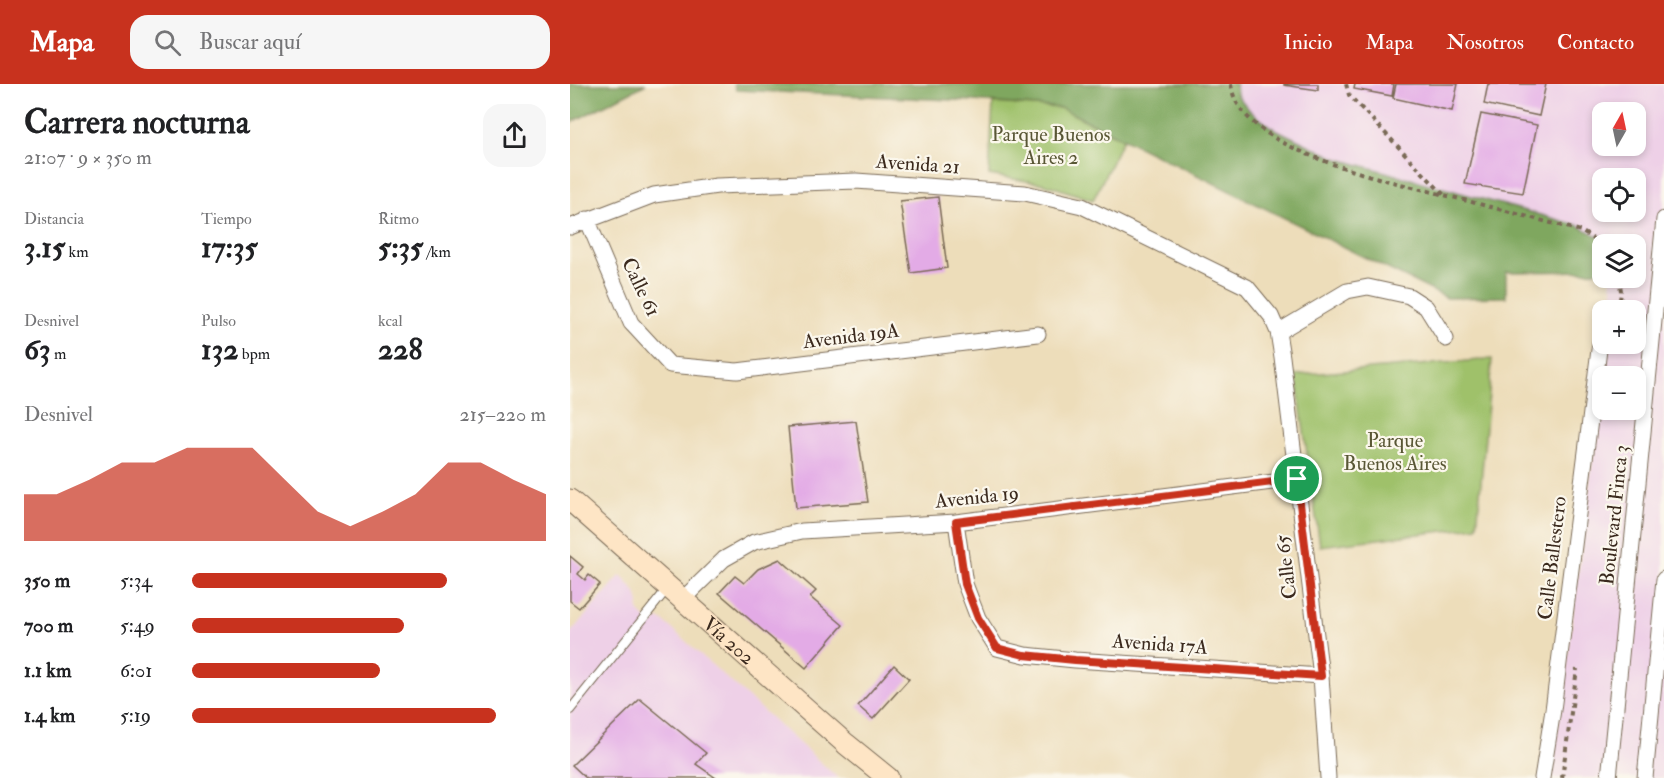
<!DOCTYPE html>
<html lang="es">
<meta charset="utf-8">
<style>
body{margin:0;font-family:"IM FELL Double Pica",serif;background:#f6f6f6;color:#202124;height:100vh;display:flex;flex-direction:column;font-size:22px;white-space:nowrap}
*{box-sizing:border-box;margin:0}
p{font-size:20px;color:#757577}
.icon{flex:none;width:33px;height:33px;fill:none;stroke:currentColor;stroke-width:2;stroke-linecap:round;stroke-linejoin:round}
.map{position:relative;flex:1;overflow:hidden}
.details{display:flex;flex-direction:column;background:#fff;width:570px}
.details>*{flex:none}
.needle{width:39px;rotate:9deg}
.controls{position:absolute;left:1022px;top:18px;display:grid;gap:12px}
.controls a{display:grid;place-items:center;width:54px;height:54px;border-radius:12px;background:#fff;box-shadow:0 3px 9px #0003;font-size:30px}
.pin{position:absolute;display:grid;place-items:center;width:51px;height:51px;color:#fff;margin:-26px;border:3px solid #fff;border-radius:50%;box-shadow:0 2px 6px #0007}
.round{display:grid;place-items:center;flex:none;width:63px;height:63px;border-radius:18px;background:#f6f6f6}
.head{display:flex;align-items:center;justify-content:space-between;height:102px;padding:0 24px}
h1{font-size:33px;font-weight:800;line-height:45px}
.stats{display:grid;grid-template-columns:repeat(3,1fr);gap:9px;height:102px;padding:6px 24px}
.stats div{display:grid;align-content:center}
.stats b{font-size:30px;font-weight:800}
.stats small{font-size:16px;font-weight:400}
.stats p{font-size:16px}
.chart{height:168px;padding:12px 24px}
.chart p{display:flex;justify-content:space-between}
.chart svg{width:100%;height:108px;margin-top:6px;fill:#c8321e;opacity:.7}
ul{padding:0 24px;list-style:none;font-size:20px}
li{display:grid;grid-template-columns:96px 72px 1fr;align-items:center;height:45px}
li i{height:15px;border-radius:8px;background:#c8321e}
header{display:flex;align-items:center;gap:36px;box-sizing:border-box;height:84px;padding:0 30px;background:#c8321e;color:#fff}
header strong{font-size:28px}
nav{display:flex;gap:33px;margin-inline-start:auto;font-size:21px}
.search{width:420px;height:54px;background:#f6f6f6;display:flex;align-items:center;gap:15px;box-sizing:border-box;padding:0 21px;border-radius:18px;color:#757577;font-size:22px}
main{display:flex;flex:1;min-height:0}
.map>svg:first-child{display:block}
.built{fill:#eed0e7;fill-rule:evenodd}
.green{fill:#9fc16a;stroke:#6d7644;stroke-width:1.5}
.forest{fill:#7fa75e;stroke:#5d683e;stroke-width:1.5}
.building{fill:#e3abe6}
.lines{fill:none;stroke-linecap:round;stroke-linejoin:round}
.lane-casing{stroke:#796955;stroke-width:10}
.street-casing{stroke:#796955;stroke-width:17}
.secondary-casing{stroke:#796955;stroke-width:23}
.path{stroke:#796955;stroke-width:4;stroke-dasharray:4.5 4.5;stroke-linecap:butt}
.lane{stroke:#fff;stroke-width:8}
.street{stroke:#fff;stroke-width:15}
.secondary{stroke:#fee5c5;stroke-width:21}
.route-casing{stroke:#fff;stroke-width:12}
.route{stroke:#c8321e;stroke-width:8}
.labels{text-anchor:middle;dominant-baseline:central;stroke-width:4.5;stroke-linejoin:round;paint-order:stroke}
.park-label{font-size:20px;fill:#595735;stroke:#fbf7ec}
.street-label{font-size:20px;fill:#3b2a1e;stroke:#fbf7ec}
</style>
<header>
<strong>Mapa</strong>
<div class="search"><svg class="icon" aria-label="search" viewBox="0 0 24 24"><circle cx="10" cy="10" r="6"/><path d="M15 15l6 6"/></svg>Buscar aquí</div>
<nav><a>Inicio</a><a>Mapa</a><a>Nosotros</a><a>Contacto</a></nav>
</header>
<main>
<section class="details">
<div class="head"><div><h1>Carrera nocturna</h1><p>21:07 · 9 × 350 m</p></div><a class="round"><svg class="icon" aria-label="share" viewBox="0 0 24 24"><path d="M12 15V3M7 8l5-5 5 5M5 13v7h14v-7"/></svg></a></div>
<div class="stats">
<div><p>Distancia</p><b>3.15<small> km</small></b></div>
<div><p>Tiempo</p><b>17:35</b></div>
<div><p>Ritmo</p><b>5:35<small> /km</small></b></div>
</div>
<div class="stats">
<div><p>Desnivel</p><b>63<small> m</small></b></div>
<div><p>Pulso</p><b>132<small> bpm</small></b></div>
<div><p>kcal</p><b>228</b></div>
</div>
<div class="chart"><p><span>Desnivel</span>215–220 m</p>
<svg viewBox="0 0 160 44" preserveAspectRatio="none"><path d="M0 44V25L10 25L20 19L30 12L40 12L50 6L60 6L70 6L80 19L90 32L100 38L110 32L120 25L130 12L140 12L150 19L160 25V44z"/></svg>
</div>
<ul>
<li><b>350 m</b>5:34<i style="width:72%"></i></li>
<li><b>700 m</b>5:49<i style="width:60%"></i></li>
<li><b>1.1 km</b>6:01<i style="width:53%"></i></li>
<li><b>1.4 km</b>5:19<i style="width:86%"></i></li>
</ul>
</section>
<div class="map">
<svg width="1094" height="694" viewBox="0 0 1094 694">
<rect width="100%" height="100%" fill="#fbf7ec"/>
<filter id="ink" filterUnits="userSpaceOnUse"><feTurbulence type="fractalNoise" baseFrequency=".0167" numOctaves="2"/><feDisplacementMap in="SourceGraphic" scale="12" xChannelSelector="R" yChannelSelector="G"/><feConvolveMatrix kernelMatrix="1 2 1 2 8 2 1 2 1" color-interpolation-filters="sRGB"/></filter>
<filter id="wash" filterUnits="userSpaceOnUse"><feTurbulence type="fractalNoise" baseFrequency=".008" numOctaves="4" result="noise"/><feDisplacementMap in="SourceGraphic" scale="24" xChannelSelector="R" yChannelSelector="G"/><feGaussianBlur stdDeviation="1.35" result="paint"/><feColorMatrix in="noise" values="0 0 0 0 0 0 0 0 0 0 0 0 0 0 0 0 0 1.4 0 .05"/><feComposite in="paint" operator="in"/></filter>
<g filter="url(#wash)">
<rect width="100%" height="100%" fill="#edddba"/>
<!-- built -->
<path class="built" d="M 542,0 L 1094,0 L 1094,694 L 979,694 L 991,626 L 1032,301 L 1032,326 L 1065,326 L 1065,292 L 1033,292 L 1037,260 L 1065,260 L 1065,226 L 1041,226 L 1043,207 L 1040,194 L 1065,194 L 1065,160 L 1032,160 L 1032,187 ZM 1032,28 L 1065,28 L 1065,62 L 1032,62 ZM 1032,94 L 1065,94 L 1065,128 L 1032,128 Z
M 51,491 L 66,509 L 69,519 L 68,527 L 75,534 L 81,539 L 87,535 L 92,536 L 268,694 L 0,694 L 0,549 Z"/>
<!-- green -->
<path class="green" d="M 423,19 L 491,24 L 553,55 L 523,116 L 475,100 L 419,91 Z
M 922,275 L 907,443 L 750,462 L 726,291 Z"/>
<!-- forest -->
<path class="forest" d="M 0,0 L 76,0 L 0,39 Z
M 164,0 L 666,0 L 667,11 L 681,28 L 701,43 L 765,74 L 1010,142 L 1037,158 L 1037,160 L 1032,160 L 1032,187 L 936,188 L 936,213 L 877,214 L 491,24 L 403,17 L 166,6 Z"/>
<g id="blocks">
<!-- building -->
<path class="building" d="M 714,0 L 748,0 L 748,6 L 714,1 Z
M 785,0 L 824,0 L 822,12 L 784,5 Z
M 826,0 L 888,0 L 882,27 L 823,14 Z
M 918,0 L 976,0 L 969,32 L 914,20 Z
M 911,30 L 967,41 L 953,109 L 895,100 Z
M 368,113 L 377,184 L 341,189 L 330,117 Z
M 286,337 L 298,418 L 226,424 L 218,343 Z
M 0,472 L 13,483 L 8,490 L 15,496 L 19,491 L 30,500 L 9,524 L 0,517 Z
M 210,475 L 246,507 L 240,513 L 273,541 L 236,584 L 149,509 L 165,492 L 174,499 L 188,485 Z
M 324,581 L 339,595 L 303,635 L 288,622 Z
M 70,615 L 136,669 L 126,680 L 146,694 L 16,694 L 2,681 Z"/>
</g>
</g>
<g filter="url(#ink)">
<use href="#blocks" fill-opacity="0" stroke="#796955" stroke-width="1.5"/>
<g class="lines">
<defs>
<path id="lane" d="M 0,626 L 97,505"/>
<path id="street" d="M 17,135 L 61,239 L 100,281 L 167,287 L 468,250
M 0,143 L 84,111 L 147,102 L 286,97 L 455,109 L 512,122 L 677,203 L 701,232 L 708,248 L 712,273 L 751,592 L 758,694
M 708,248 L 777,207 L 798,203 L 839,212 L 856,223 L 876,255
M 386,438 L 395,500 L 408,534 L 427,564 L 455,571 L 505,576 L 751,592
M 112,516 L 154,475 L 184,458 L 232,447 L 386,438 L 727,395
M 972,694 L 983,626 L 1030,258
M 1039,694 L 1094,135
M 1075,694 L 1094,495"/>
<g id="secondary">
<path id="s1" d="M 0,416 L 276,660 L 318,694"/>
</g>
</defs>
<!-- lane casing -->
<use href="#lane" class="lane-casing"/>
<!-- street casing -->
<use href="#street" class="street-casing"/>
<!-- secondary casing -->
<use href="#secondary" class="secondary-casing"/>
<!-- path -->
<path class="path" d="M 661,0 C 668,68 823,97 878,112 C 922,123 966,135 1011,147 L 1032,161
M 776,0 L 779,11 L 874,111
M 1049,194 L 1051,207 L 1049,226
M 992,694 L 1007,585"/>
<!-- lane -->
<use href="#lane" class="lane"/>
<!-- street -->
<use href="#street" class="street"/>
<!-- secondary -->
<use href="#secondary" class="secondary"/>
</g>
</g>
<g class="lines" filter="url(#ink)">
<defs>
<path id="route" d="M 727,395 L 751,592 L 505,576 L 454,571 L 427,564 L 408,534 L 395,500 L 386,438 Z"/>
</defs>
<!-- route casing -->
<use href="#route" class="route-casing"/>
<!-- route -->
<use href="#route" class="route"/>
</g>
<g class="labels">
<!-- park labels -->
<g class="park-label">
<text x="481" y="50">Parque Buenos<tspan x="481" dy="23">Aires 2</tspan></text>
<text x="825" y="356">Parque<tspan x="825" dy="23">Buenos Aires</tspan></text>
</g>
<!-- street labels -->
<g class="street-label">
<text transform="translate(348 80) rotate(4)">Avenida 21</text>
<text transform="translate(71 203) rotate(64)">Calle 61</text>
<text transform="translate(281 252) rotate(-7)">Avenida 19A</text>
<text transform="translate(407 413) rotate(-6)">Avenida 19</text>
<text transform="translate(1044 431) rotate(-84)">Boulevard Finca 3</text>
<text transform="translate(982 474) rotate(-83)">Calle Ballestero</text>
<text transform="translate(716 483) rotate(-97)">Calle 65</text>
<text stroke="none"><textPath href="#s1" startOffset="212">Vía 202</textPath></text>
<text transform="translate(590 560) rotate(4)">Avenida 17A</text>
</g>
</g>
</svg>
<div class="controls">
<a><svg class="needle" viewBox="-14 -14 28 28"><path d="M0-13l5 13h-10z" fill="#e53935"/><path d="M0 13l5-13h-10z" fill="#757577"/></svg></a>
<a><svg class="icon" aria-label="locate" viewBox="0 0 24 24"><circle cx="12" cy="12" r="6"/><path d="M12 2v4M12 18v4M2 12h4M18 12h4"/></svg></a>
<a><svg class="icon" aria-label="layers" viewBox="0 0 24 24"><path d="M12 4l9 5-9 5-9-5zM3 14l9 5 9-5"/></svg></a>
<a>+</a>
<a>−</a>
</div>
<div class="pin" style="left:727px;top:395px;background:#1e9e55"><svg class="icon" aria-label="arrive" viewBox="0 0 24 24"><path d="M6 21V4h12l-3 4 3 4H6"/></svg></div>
</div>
</main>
